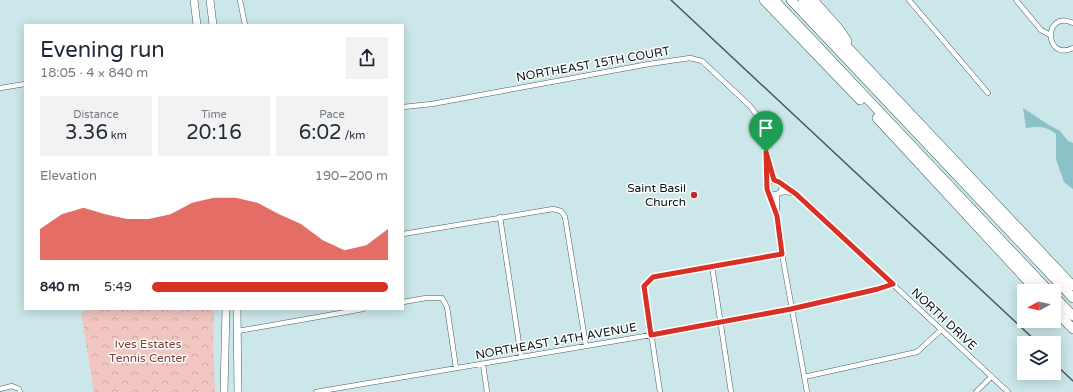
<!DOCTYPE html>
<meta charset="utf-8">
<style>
body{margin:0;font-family:"Varela Round",sans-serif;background:#f2f2f3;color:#1f2937;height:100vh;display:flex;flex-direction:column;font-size:15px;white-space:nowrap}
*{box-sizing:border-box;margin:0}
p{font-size:13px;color:#747a83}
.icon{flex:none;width:22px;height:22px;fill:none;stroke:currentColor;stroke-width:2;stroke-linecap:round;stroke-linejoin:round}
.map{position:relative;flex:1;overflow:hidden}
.side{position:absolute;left:24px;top:24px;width:380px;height:286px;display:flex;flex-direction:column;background:#fff;border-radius:0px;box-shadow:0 2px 10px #0003}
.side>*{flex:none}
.needle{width:26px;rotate:262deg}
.controls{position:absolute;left:1017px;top:284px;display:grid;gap:8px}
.controls a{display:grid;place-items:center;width:44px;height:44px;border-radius:0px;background:#fff;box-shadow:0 2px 10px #0003;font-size:20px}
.pin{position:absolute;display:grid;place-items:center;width:34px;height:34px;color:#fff;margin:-41px -17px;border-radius:50% 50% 50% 0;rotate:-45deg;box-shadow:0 0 4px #0007}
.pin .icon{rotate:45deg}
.round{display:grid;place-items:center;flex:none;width:42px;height:42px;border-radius:0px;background:#f2f2f3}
.head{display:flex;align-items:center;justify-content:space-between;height:68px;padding:0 16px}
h1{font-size:22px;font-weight:600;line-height:30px}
.figures{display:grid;grid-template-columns:repeat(3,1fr);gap:6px;height:68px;padding:4px 16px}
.figures div{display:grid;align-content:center;border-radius:0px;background:#f2f2f3;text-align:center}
.figures b{font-size:20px;font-weight:600}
.figures small{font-size:11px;font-weight:400}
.figures p{font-size:11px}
.chart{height:112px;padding:8px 16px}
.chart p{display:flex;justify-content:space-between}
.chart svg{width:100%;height:72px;margin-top:4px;fill:#d93025;opacity:.7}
ul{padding:0 16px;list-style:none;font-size:13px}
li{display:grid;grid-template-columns:64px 48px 1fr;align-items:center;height:30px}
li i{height:10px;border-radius:5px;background:#d93025}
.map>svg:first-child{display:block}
.forest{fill:url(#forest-crowns)}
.water{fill:#8ac2c8}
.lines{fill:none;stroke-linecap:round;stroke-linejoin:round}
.street-casing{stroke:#486063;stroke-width:5.5}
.primary-casing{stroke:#486063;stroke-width:8}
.highway-casing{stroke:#486063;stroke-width:10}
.street{stroke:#fff;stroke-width:4.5}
.primary{stroke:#fff;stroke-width:7}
.highway{stroke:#fff;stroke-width:9}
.rail{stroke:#48585a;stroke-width:1.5}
.route-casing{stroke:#fff;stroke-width:8}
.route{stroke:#d93025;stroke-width:5}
.poi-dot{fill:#bd2e29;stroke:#fff;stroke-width:1.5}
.labels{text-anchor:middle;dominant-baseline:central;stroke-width:3;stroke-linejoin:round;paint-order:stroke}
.street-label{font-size:12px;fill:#0a1315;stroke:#fff}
.poi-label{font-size:12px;fill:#0a1315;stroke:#fff;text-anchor:end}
.park-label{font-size:12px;fill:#7e3f38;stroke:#fff}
</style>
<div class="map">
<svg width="1073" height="392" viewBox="0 0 1073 392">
<defs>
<pattern id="forest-crowns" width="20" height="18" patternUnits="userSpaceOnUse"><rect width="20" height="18" fill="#f1c6c0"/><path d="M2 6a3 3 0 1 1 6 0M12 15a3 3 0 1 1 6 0" fill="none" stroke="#cda9a4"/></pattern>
</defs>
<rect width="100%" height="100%" fill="#cbe7ea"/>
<!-- forest -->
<path class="forest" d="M 100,309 L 175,309 L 175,311 L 192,309 L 214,309 L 213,345 L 215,392 L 94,392 L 81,312 Z"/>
<!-- water -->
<path class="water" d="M 1023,108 L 1049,125 L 1060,131 L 1068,141 L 1073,143 L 1073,189 L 1064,182 L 1056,159 L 1056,134 C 1047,126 1038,126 1026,128 Z"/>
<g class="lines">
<defs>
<path id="street" d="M 240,0 L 245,25
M 909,0 L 988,93
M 1016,0 L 1041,30 L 1050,35
M 1073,23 C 1043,9 1044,62 1073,48
M 0,88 L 25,84
M 403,107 L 432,104 L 649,64 L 690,58 L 702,61 L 749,105 L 757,115 L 760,124 L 766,152 L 774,180
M 766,158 L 767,187
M 780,184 L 796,194 L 1008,392
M 769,193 L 776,215
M 779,193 L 782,189 L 779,182 L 774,180 L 769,182 L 767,189 L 772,195 L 784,192 L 793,193
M 777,195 L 777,216 L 782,254 L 807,392
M 500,217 L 521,357
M 403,234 L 553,209 L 561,211 L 565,217 L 586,346
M 712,266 L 731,392
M 403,302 L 426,298 L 442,298 L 447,307 L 456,368
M 238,331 L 363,309
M 483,364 L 487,392
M 804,377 L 917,352 L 941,330
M 0,389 L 12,386 L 19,389 L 20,392
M 316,392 L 651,335 L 791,309 L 878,289 L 893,284
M 660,392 L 644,286 L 653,277 L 782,254
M 976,392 L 991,377"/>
<path id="primary" d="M 194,0 L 197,25
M 210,0 L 213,25
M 237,309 L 238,392
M 224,392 L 226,309"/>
<path id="highway" d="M 764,0 L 860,100
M 774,0 L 1049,291
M 791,0 L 1073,298
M 803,0 L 1073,286
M 813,0 L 839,29 L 847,41
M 877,118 L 1037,291
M 1054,296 L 1073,316
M 1054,309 L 1073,329"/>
</defs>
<!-- street casing -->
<use href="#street" class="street-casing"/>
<!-- primary casing -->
<use href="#primary" class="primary-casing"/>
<!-- highway casing -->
<use href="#highway" class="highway-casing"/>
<!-- street -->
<use href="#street" class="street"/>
<!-- primary -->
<use href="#primary" class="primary"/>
<!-- highway -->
<use href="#highway" class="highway"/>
<!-- rail -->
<path class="rail" d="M 671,0 L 1038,343
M 1054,363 L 1073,381"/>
</g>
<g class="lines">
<defs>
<path id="route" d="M 766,152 L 774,180 L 779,182 L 796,194 L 893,284 L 878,289 L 791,309 L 651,335 L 644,286 L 653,277 L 782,254 L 777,216 L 767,189 Z"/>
</defs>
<!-- route casing -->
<use href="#route" class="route-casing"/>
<!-- route -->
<use href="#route" class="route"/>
</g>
<!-- markers -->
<circle class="poi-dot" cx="694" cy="195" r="4"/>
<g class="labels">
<!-- street labels -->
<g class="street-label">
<text transform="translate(593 64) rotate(-10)">NORTHEAST 15TH COURT</text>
<text transform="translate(944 319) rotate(43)">NORTH DRIVE</text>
<text transform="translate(556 341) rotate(-10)">NORTHEAST 14TH AVENUE</text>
</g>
<!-- poi labels -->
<g class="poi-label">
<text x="686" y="188">Saint Basil<tspan x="686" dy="14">Church</tspan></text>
</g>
<!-- park labels -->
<g class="park-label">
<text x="148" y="344">Ives Estates<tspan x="148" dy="14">Tennis Center</tspan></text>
</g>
</g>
</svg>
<div class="controls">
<a><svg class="needle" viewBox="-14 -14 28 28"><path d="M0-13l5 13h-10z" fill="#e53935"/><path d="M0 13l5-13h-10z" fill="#747a83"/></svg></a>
<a><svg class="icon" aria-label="layers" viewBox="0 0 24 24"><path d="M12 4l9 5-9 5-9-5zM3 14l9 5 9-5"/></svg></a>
</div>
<div class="pin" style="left:766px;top:152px;background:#1e9e55"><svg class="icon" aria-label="arrive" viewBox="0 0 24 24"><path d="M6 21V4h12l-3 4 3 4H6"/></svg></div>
<section class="side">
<div class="head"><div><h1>Evening run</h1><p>18:05 · 4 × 840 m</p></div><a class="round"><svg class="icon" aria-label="share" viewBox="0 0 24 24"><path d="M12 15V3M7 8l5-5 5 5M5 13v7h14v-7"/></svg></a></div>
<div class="figures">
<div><p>Distance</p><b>3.36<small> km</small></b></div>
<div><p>Time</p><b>20:16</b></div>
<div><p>Pace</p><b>6:02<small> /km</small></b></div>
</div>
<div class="chart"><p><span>Elevation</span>190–200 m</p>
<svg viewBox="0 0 160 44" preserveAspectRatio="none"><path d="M0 44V25L10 16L20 12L30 16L40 19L50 19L60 16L70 9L80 6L90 6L100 9L110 16L120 22L130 32L140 38L150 35L160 25V44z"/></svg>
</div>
<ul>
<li><b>840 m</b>5:49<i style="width:100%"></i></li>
</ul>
</section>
</div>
